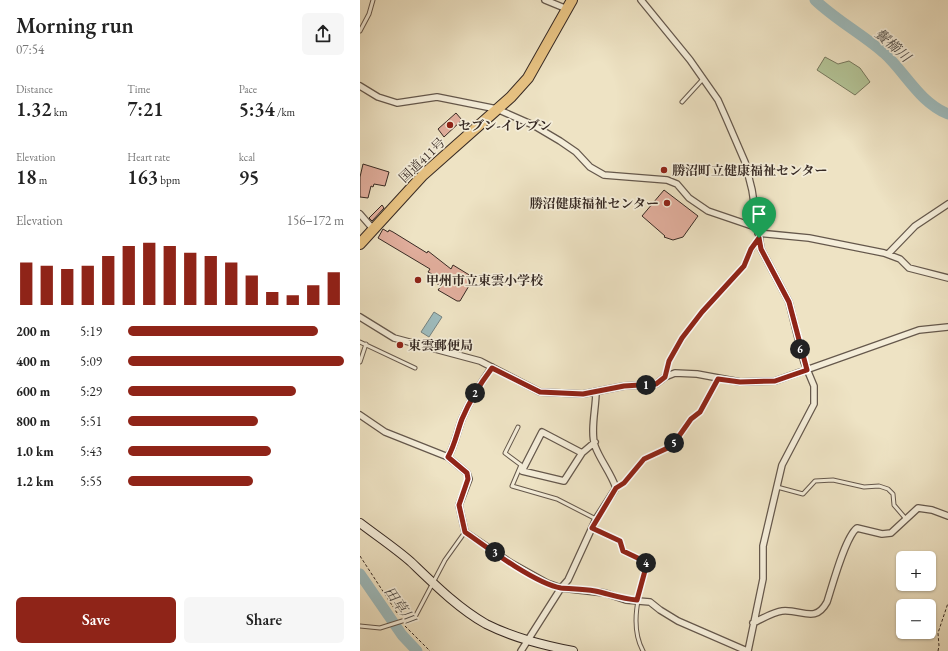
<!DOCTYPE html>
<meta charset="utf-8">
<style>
body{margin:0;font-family:"EB Garamond","Noto Serif JP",serif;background:#f6f6f6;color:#222;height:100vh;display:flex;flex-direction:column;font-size:15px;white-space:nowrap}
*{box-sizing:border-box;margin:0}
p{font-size:13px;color:#767676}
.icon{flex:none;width:22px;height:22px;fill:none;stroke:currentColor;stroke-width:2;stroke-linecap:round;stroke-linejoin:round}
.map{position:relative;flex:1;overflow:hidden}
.panel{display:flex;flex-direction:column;background:#fff;width:360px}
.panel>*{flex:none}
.buttons{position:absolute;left:536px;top:551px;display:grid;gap:8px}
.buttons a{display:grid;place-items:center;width:40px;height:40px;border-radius:6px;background:#fff;box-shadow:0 1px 3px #0004;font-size:20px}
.pin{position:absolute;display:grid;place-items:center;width:34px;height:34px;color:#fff;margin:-41px -17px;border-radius:50% 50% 50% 0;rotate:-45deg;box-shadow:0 0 4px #0007}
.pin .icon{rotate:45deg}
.km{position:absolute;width:20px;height:20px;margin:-10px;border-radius:50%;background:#222;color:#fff;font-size:11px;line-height:20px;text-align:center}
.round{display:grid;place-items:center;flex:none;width:42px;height:42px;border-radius:6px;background:#f6f6f6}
.headline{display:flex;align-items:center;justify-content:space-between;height:68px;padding:0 16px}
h1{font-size:22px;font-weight:600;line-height:30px}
.stats{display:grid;grid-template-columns:repeat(3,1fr);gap:6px;height:68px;padding:4px 16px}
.stats div{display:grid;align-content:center}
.stats b{font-size:20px;font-weight:600}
.stats small{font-size:11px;font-weight:400}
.stats p{font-size:11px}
.chart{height:112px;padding:8px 16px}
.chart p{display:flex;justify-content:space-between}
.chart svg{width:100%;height:72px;margin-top:4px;stroke:#8f2418;stroke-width:6}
.cta{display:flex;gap:8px;margin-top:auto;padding:8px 16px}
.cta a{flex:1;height:46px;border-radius:6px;background:#8f2418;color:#fff;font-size:16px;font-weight:600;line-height:46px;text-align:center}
.cta a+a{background:#f6f6f6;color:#222}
ul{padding:0 16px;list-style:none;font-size:13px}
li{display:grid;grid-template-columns:64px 48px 1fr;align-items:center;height:30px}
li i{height:10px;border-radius:5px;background:#8f2418}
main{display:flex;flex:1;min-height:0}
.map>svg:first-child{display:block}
.green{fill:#b4c598;stroke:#76785e}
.water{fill:#9ebcbe;stroke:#758280}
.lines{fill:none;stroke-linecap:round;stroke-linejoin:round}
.river{stroke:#9ebcbe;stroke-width:11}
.building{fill:#e2af9e;stroke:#372a24}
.lane-casing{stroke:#65584c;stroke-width:5}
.street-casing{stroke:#65584c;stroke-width:8}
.secondary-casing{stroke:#372a24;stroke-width:10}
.highway-casing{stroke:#372a24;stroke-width:12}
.path{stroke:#372a24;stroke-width:1;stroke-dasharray:3 2;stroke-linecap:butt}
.lane{stroke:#f4edd9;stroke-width:3}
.street{stroke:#f4edd9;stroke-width:5.5}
.secondary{stroke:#f4edd9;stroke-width:8}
.highway{stroke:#e7c282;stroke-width:10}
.route-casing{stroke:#fff;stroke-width:8}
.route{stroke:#8f2418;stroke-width:5}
.poi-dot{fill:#8f2418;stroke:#f4edd9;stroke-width:1.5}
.labels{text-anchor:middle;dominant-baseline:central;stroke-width:3.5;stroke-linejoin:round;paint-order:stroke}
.poi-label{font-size:13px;font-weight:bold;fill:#372a24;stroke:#f4edd9;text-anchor:start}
.street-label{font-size:13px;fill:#372a24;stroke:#f4edd9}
.water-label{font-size:14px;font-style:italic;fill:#514e4a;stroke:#f4edd9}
</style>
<main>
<section class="panel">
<div class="headline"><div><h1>Morning run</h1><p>07:54</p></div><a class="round"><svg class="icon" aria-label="share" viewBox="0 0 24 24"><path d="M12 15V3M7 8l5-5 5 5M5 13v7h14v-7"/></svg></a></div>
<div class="stats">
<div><p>Distance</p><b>1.32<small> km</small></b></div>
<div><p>Time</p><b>7:21</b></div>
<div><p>Pace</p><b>5:34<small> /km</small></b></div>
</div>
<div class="stats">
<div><p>Elevation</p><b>18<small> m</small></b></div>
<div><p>Heart rate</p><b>163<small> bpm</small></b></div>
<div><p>kcal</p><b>95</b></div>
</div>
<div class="chart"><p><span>Elevation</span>156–172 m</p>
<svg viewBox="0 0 160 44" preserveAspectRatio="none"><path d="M5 44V18M15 44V20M25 44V22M35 44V20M45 44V14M55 44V8M65 44V6M75 44V8M85 44V12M95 44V14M105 44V18M115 44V26M125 44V36M135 44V38M145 44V32M155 44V24"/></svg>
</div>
<ul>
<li><b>200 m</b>5:19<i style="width:88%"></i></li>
<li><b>400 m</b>5:09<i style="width:100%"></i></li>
<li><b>600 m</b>5:29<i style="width:78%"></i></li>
<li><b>800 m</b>5:51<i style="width:60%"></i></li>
<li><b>1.0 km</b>5:43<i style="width:66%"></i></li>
<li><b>1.2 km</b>5:55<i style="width:58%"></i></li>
</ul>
<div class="cta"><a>Save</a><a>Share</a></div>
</section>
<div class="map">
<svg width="588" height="651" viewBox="0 0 588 651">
<rect width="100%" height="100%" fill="#eee3c4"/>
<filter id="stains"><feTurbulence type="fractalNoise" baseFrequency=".005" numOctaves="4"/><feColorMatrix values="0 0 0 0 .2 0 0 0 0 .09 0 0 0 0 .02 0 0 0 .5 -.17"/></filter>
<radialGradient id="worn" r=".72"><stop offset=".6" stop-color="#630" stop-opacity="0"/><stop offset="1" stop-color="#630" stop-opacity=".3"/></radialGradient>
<!-- green -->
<path class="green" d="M 465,57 L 478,64 L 489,61 L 500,68 L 510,82 L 495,95 L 457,70 Z"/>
<!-- water -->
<path class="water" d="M 74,312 L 82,317 L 69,337 L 61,332 Z"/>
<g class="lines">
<!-- river -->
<path class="river" d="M 455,0 C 476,20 502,34 524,53 C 546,73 559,102 588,114
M 0,574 L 42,635 L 57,651"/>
</g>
<!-- building -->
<path class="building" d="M 96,113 L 102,120 L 84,137 L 78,129 Z
M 3,164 L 29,172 L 25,186 L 14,184 L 13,187 L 11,186 L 8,198 L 0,197 L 0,177 Z
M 304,190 L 338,216 L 323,237 L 313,240 L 304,237 L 305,236 L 282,216 Z
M 22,205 L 24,208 L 12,221 L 9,218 Z
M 23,229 L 28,232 L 29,230 L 33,232 L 67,253 L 68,251 L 91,269 L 93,265 L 111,276 L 113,279 L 100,301 L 97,301 L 78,290 L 81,286 L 76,283 L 78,280 L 71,276 L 72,274 L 68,272 L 70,269 L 18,238 Z"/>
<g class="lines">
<defs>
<path id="lane" d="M 0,31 L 9,14 L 13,0
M 322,102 L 343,79
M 0,342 L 55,368
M 0,362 L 6,344
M 305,377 C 309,343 347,306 369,281 C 374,275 381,271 384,265 C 390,256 393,247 399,238
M 158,427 L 145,453 L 161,465 L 152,486 L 197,499 L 236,519
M 417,487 L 443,494 L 455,481 L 473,480 L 504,487 L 519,486 L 528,489 L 533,494 L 534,505 L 546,519
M 256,488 L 265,483 L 284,459 L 312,446 L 331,419 L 340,412 L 358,379
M 232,529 L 260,541 L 263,551 L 286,562 L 287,567 C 279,593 269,625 283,651
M 0,626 L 20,628 L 55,617 L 85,560 L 105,532"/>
<path id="street" d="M 185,0 L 207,9
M 281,0 L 330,60 L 358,100 L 366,118 L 385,162 L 392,190 L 401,249 L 429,302 L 444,362 L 454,386 L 454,404 L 422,465 L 403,546 L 403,579 L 388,651
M 0,86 L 18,97 L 37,103 L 77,97 L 137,109 L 173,125 L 200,141 L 216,152 L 230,167 L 244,175 L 307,180 L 317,184 L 329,198 L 348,211 L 398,228
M 0,214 L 13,229
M 398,233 L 449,238 L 524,253 L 540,259 L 549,268 L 588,278
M 528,254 L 555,226 L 588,204
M 0,317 L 34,338 L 120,361 L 180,392 L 223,394 L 264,386 L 296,384 L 305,377 L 315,373 L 337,374 L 380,382 L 415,381 L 559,330 L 588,327
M 132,367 C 120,384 110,400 102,419 C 97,432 95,445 88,457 L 107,473 L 109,479 L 99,505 L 105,532 L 151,563 L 187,583 L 201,588 L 245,593 L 266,600 L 290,602 L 300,610 L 318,621 L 387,651
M 0,415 L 25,432 L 88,457
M 222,453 L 182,432 L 162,471 L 204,481 L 222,453 L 235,442
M 393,623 C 402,619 413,612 422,611 C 442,609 455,624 467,602 C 472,587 485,537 497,528 L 522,534 L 531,533 L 558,508 L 572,510 L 588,516
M 161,651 L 201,588 L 208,580 L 236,519 L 256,488 C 251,473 240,460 235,446 C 230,431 236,408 236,392"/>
<path id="secondary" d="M 0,523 C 17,536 35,548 51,562 C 74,584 98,608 126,624 C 154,638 183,645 213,651"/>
<path id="highway" d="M 0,244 L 63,175 L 151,97 L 168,78 L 212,0"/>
</defs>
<!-- lane casing -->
<use href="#lane" class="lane-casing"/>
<!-- street casing -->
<use href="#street" class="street-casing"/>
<!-- secondary casing -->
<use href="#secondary" class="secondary-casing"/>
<!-- highway casing -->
<use href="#highway" class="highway-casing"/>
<!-- path -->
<path class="path" d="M 0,556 L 39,616
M 45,626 L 70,651
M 578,651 L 579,646 L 578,633 L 588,603"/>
<!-- lane -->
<use href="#lane" class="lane"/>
<!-- street -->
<use href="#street" class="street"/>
<!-- secondary -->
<use href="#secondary" class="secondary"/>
<!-- highway -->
<use href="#highway" class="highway"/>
</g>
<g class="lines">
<defs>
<path id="route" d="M 399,238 L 401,249 L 429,302 L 447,370 L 415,381 L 380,382 L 358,379 L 340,412 L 331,419 L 312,446 L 284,459 L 264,483 L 256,488 L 232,528 L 260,541 L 263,551 L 286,562 L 286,567 L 277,600 C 262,599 249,594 235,591 C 223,589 212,589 201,588 C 176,584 126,547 105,532 L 99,505 L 108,479 L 107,473 L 88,457 C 95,445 97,432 102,419 C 110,400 120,384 132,368 L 180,392 L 223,394 L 264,386 L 296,384 L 305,377 L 309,361 L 322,338 L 342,312 L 384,266 L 391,249 Z"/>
</defs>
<!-- route casing -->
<use href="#route" class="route-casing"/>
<!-- route -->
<use href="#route" class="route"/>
</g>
<!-- markers -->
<g class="poi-dot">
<circle cx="90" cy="125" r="4"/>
<circle cx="304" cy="170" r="4"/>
<circle cx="307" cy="203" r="4"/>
<circle cx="58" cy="280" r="4"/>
<circle cx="40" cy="345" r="4"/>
</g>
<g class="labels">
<!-- poi labels -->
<g class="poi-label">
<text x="98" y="125">セブン-イレブン</text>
<text x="312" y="170">勝沼町立健康福祉センター</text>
<text x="299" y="203" text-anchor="end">勝沼健康福祉センター</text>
<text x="66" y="280">甲州市立東雲小学校</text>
<text x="48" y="345">東雲郵便局</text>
</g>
<!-- street labels -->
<g class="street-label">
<text transform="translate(62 160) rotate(-44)">国道411号</text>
</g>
<!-- water labels -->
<g class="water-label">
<text transform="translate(533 45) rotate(42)">鬢櫛川</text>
<text transform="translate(40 605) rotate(55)">田草川</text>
</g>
</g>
<rect width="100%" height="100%" filter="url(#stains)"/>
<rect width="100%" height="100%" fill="url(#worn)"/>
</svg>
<div class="buttons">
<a>+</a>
<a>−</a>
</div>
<div class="pin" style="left:399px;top:238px;background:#1e9e55"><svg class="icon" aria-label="arrive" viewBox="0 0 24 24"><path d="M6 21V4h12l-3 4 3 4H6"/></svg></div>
<b class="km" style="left:286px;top:385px">1</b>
<b class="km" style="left:115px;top:393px">2</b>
<b class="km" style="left:135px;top:552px">3</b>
<b class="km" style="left:286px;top:563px">4</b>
<b class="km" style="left:314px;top:443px">5</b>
<b class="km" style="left:440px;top:349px">6</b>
</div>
</main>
